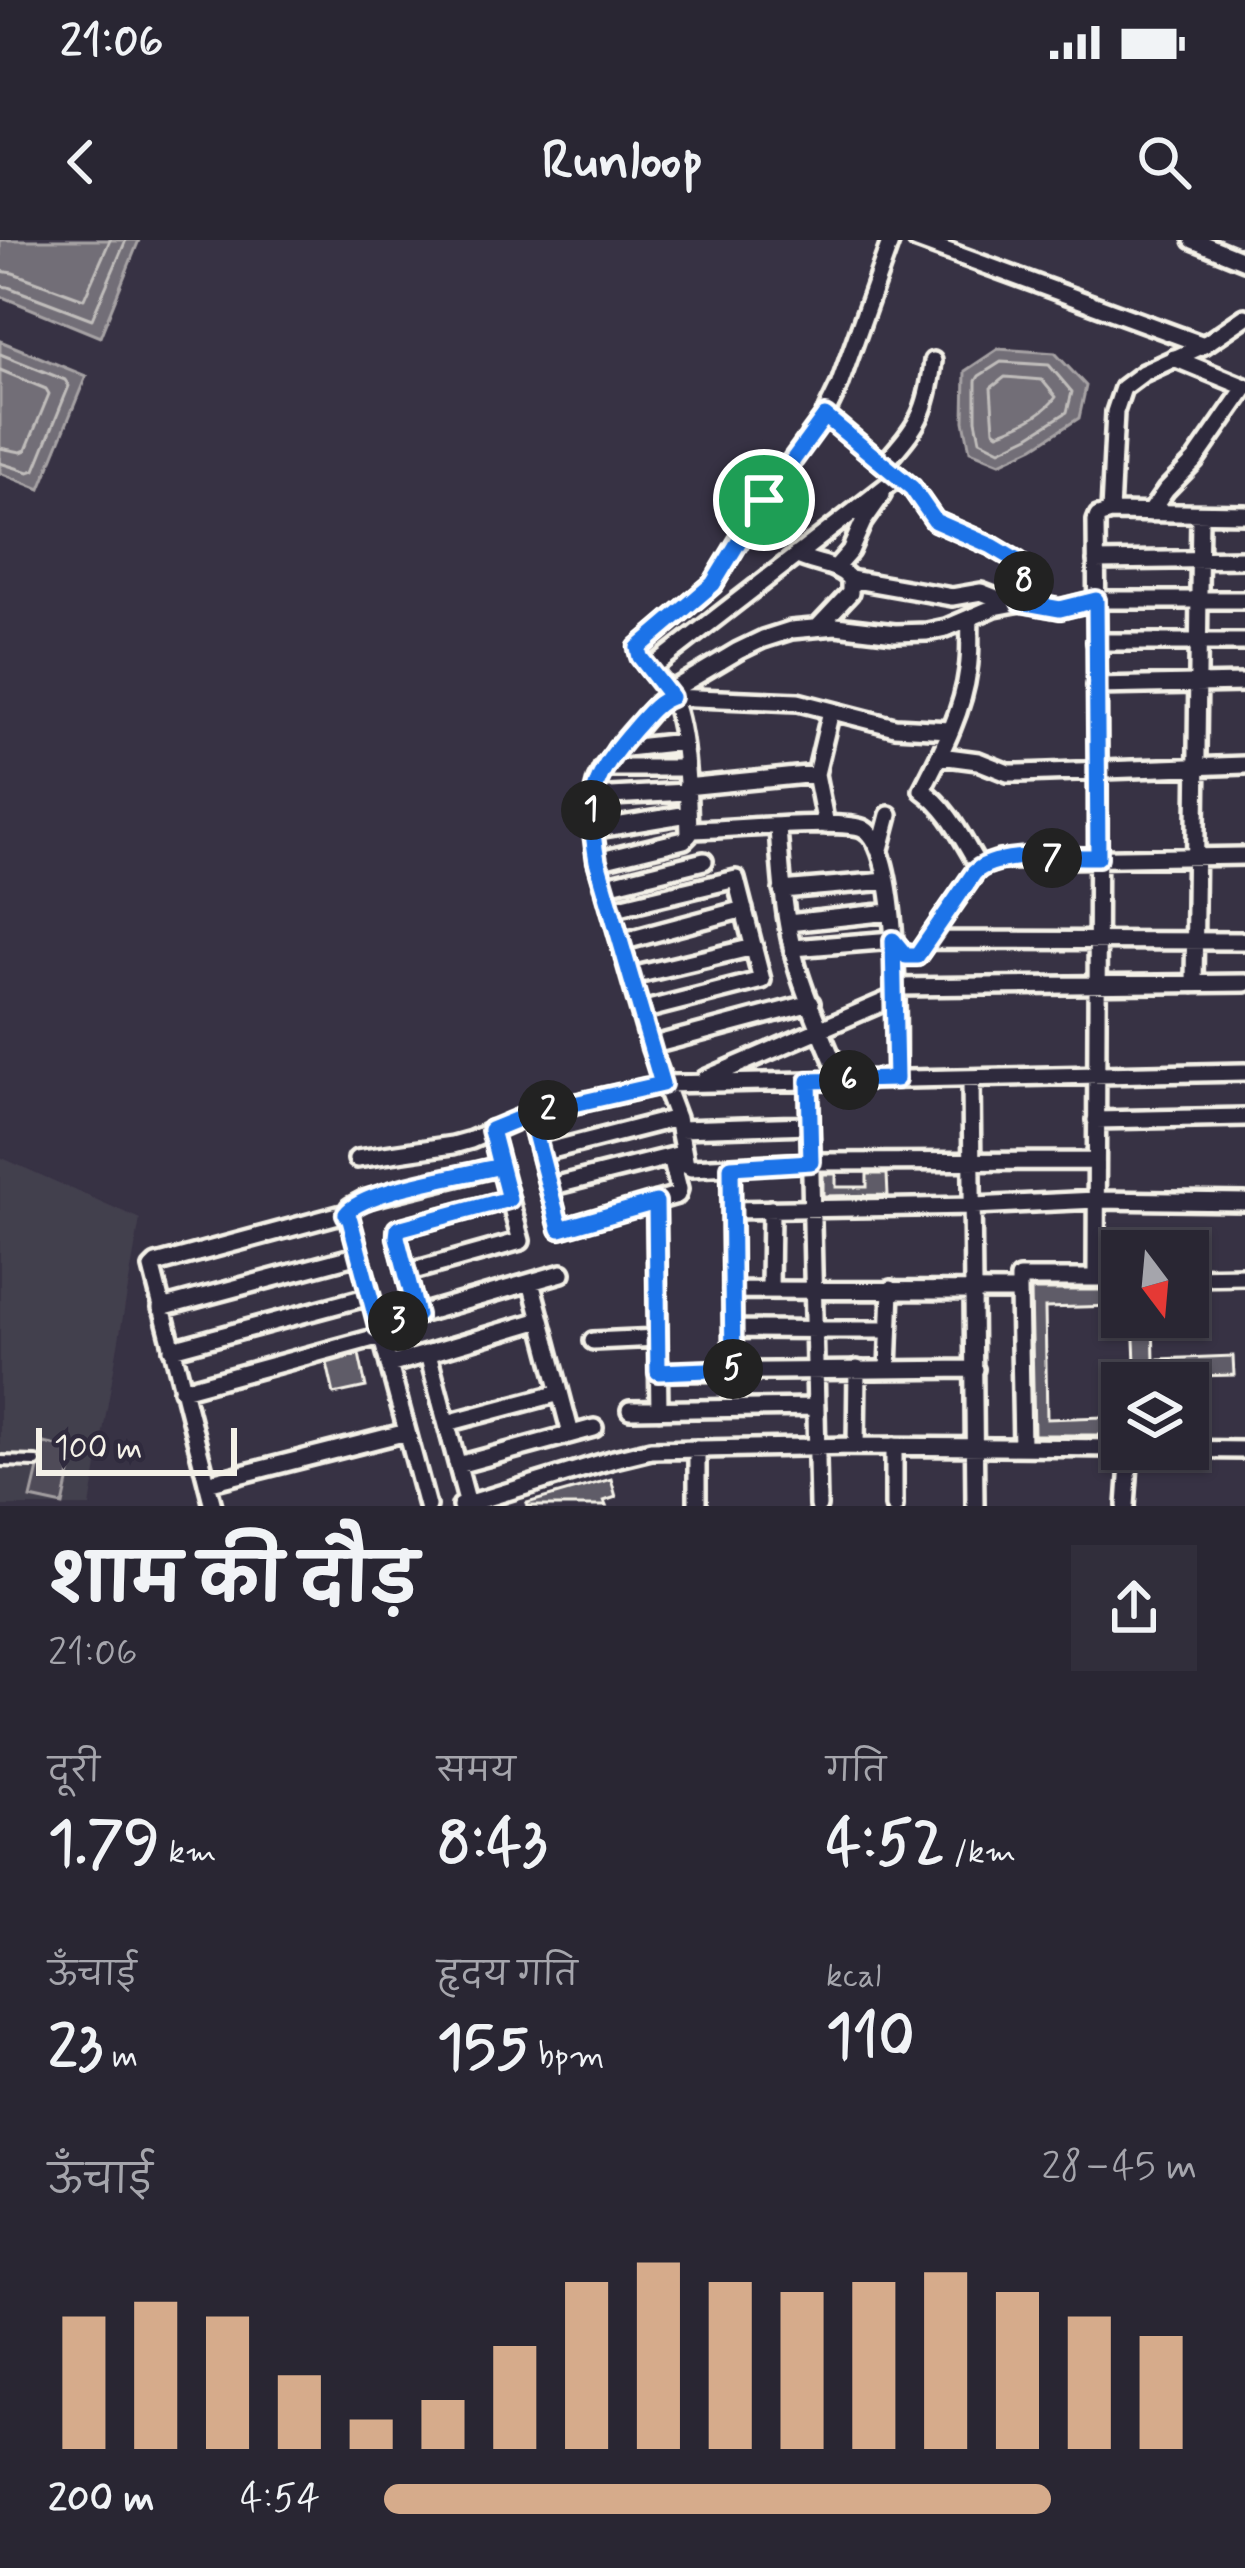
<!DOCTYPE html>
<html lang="hi">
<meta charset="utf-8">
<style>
body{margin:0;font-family:Mynerve,"Playpen Sans Deva",sans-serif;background:#312e3b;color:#f1f3f6;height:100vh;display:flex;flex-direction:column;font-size:45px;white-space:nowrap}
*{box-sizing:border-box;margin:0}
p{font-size:39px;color:#a5a5ac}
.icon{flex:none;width:66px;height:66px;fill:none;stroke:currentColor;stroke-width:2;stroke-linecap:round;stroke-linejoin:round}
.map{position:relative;height:1266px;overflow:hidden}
.panel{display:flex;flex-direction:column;background:#292633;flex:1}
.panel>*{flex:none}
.needle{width:78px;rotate:164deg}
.buttons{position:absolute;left:1101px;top:990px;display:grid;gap:24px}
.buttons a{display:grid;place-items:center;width:108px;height:108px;border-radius:0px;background:#292633;box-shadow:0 3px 9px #0004,0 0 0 3px #45434e;font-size:60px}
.scale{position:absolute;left:36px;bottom:30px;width:201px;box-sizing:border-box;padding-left:12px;border:6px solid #f4f1e8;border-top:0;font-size:33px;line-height:42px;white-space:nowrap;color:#f4f1e8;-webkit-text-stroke:9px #2f2a3d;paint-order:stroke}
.pin{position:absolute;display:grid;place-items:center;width:102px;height:102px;color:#fff;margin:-51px;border:6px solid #fff;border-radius:50%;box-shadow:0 3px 12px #0007}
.km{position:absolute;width:60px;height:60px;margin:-30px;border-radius:50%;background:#222;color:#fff;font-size:33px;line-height:60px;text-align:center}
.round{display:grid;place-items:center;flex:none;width:126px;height:126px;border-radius:0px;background:#312e3b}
.overview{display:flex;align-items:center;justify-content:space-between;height:204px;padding:0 48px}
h1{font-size:66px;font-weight:700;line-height:90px}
.figures{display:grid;grid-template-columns:repeat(3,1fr);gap:18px;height:204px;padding:12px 48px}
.figures div{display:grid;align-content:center}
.figures b{font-size:60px;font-weight:700}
.figures small{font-size:33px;font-weight:400}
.figures p{font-size:33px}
.chart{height:336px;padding:24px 48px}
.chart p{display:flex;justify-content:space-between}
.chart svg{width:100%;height:216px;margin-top:12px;stroke:#d6ab8b;stroke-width:6}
ul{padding:0 48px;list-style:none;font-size:39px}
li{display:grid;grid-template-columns:192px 144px 1fr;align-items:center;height:90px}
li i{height:30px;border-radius:15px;background:#d6ab8b}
.status{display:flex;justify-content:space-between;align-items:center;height:84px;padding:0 60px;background:#292633;direction:ltr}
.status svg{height:33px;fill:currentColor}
header{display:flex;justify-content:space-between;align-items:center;height:156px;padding:0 48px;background:#292633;font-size:54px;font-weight:700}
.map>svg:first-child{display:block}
.built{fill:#433f4e}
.green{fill:#504b59;stroke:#a29ea0;stroke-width:3}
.water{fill:#726e77;stroke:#a6a2a4;stroke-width:3}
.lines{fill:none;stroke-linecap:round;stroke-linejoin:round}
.shore{stroke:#c0bdbb;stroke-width:3}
.building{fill:#5f5c67;stroke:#f4f1e8;stroke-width:3}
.lane-casing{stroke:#f4f1e8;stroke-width:16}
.street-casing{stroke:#f4f1e8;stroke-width:24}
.lane{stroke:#2f2a3d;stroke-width:8}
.street{stroke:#2f2a3d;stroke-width:15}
.route-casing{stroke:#fff;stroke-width:24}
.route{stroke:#1a73e8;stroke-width:15}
</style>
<div class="status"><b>21:06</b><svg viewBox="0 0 49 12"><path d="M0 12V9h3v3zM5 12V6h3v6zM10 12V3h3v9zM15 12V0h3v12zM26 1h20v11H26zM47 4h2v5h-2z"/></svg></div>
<header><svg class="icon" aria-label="back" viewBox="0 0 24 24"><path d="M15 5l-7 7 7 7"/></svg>Runloop<svg class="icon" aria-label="search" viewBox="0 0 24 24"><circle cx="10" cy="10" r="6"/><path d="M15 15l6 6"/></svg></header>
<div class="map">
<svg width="1245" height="1266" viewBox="0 0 1245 1266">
<rect width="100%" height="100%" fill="#373244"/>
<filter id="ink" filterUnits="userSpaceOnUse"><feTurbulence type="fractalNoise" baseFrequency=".00833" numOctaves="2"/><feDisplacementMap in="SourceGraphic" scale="24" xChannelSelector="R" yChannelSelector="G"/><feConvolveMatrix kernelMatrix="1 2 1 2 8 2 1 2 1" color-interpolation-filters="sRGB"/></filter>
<g filter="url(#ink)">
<!-- built -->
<path class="built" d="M 0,917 L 140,979 L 90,1266 L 0,1266 Z"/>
<!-- green -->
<path class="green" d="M 44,1203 L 75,1210 L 63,1265 L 31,1258 Z"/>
<!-- water -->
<path class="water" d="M 0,0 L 139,0 L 100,97 L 0,56 Z
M 0,101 L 86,136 L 40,249 L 0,233 Z
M 998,109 L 1055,113 L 1086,146 L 1079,178 L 1034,207 L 1000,223 L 970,211 L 964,181 L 965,131 Z"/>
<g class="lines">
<!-- shore -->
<path class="shore" d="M 0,31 L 13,33 L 84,59 L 110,0
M 0,46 L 8,47 L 92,79 L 126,0
M 0,114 L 65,140 L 69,146 L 35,230 L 29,232 L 0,223
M 1001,122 L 1049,125 L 1072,152 L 1067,172 L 1029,196 L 1000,210 L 980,200 L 976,180 L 976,141 L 979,136 Z
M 0,130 L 46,149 L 49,154 L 26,210 L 21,212 L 0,208
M 1005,137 L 1042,140 L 1056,157 C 1044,174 1018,186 998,193 L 994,190 L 991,148 Z"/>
</g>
<!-- building -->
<path class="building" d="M 823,934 L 836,934 L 836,947 L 867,947 L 867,934 L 887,934 L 888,955 L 823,956 Z
M 1031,1050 L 1113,1050 L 1114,1066 L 1045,1068 L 1047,1179 L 1103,1177 L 1103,1195 L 1034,1195 Z
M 1133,1077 L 1153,1077 L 1154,1122 L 1135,1123 Z
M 359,1114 L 366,1147 L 334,1154 L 327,1123 Z
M 1233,1116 L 1234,1135 L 1159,1137 L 1159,1119 Z
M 611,1239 L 616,1257 L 604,1261 L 606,1266 L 528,1266 L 527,1263 Z"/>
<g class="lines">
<defs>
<path id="lane" d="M 0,1221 L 36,1222"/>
<path id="street" d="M 917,0 L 1204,105
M 1193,0 L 1245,21
M 1174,118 L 1245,147
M 825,175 L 912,248 L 935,281 L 992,306 L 1019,322 L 1024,335 L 1021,362
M 884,224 C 918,185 927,174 933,121
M 1110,272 L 1115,172 L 1123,148 L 1143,133 L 1204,105 L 1245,77
M 1150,273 L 1166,250 L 1195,220 L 1245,148
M 796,315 C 815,325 836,323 850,339 L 850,353 L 819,386
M 1096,321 L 1245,319
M 836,327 L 850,311 L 863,282 L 882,255
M 850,339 L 952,357 L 981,352 L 1009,363
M 970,380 C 969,396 971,413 968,430 C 963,472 941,513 922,550 C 949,569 962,599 979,627
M 1096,402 L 1245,402
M 650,429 L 898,237
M 1096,446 L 1245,443
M 669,452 L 738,411 L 763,399 L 791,390 L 836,386 L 895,393 L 927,392 L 946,388 L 995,367 L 1021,362 L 1060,369 L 1097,360 L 1245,360
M 950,490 L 895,487 L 798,462 L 671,457 L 659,462 L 603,528 L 597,540 L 591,565 L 597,621 L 650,806 L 677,878 L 686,925 L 691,928 L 811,922 L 1096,921
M 617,509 L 682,502
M 940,516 L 978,521 L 1008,533 L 1020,533 L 1245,525
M 603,528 L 684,528
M 686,547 L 816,534
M 592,557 L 686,552
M 826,585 L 816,534 L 831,471
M 778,587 C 781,634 784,681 797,727 C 808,765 826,803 841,840
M 592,590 L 688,574
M 689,590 C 720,590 845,578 864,589 C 902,610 896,794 896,839
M 880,609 L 889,575
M 597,621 L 684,600 L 689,595 C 688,559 687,485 670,454 C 661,438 643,427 638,408 L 713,344 L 763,260 L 825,175 L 839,146 L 891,0
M 603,646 L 704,621
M 782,650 L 887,641
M 611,669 L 736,639 L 762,740 L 641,771
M 788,683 L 890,672
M 928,700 L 1245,701
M 621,702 L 744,669
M 793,708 L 893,700 L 906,716 L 917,716 L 979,627 L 999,620 L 1245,616
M 632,736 L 754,707
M 1194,744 L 1200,274
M 895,747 L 1245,743
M 650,806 L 811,763
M 971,838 L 975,1266
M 705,839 L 895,757
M 809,841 L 818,1266
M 1096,880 L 1245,877
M 680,889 L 810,885
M 540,913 L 677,878
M 357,919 L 453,905 L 471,900 L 530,874
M 684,919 L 673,925 L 679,949 L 677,955 L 560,989 L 530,874 L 663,844 L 1245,832
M 731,927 L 733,1129
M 549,947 L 681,914
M 656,961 L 659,1170
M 732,970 L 974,966 L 1096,960 L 1245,962
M 346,974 L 350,967 L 363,960 L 501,926
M 406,1033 L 521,1001 L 491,890
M 1188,1037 L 1245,1036
M 1096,1038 L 1098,530 L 1096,281 L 1098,276 L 1110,272 L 1245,274
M 531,1042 L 571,1194
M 732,1050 L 1019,1051 L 1019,1038 L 1122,1038
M 770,1050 L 771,969
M 1019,1051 L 1022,1207
M 161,1068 L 359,1015
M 417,1075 L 397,997 L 397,989 L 509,959
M 378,1086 L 562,1033
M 733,1089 L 889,1090
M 593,1101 L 658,1098
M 172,1109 L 370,1056
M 428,1114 L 468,1264
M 389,1125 L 541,1080
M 888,1130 L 891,1049
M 659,1132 L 975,1129
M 182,1150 L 381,1096
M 630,1170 L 816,1167
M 447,1183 L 560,1153
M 856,1206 L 857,1129
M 894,1206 L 894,1266
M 697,1209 L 697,1266
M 1157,1209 L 1245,1210
M 458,1225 L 594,1188
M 207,1243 L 407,1192
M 213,1266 L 152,1028 L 156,1024 L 342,974 L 350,979 L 427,1266
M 461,1266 L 614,1219 L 651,1210 L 856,1206 L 1122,1208
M 1126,1266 L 1130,1209"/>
</defs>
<!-- lane casing -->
<use href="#lane" class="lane-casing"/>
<!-- street casing -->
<use href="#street" class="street-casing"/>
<!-- lane -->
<use href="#lane" class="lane"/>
<!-- street -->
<use href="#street" class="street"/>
</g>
</g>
<g class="lines" filter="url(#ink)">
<defs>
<path id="route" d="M 764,260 L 713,344 L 638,408 L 640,417 L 671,457 C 656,462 646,476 635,488 C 591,538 586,556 597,621 L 662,844 L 530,874 L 491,890 L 500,926 C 468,935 362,950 346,974 L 350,980 L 378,1086 L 417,1075 L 397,997 L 398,989 L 509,959 L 491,890 L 530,874 L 560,989 L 656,962 L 658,1132 L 733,1129 L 731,927 L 811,922 L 809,841 L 896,839 L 893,700 L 906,716 L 917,716 L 974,633 C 996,610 1066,618 1098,617 L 1096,360 L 1060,369 L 1021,362 L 1024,335 L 1019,322 L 992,306 L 935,281 L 912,248 L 825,176 L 764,260"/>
</defs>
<!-- route casing -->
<use href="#route" class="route-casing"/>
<!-- route -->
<use href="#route" class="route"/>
</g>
</svg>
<div class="buttons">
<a><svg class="needle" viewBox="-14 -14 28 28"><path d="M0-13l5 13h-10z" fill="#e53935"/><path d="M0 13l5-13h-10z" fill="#a5a5ac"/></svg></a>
<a><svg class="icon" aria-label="layers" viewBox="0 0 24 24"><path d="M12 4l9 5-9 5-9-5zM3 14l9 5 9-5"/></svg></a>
</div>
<div class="scale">100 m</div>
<div class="pin" style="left:764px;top:260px;background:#1e9e55"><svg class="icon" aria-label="arrive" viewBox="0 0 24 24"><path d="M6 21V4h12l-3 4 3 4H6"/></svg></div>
<b class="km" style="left:591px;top:570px">1</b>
<b class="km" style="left:548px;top:870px">2</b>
<b class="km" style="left:398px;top:1081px">3</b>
<b class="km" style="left:733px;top:1129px">5</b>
<b class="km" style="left:849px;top:840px">6</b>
<b class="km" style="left:1052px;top:618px">7</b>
<b class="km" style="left:1024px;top:341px">8</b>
</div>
<section class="panel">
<div class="overview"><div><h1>शाम की दौड़</h1><p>21:06</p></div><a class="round"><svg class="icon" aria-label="share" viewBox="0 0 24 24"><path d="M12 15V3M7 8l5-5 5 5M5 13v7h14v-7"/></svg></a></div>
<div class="figures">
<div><p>दूरी</p><b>1.79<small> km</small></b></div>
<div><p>समय</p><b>8:43</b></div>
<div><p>गति</p><b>4:52<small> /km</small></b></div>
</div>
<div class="figures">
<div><p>ऊँचाई</p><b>23<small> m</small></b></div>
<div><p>हृदय गति</p><b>155<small> bpm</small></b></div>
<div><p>kcal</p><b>110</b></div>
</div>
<div class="chart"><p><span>ऊँचाई</span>28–45 m</p>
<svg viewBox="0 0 160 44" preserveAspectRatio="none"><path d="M5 44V17M15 44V14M25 44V17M35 44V29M45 44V38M55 44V34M65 44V23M75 44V10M85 44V6M95 44V10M105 44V12M115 44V10M125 44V8M135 44V12M145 44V17M155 44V21"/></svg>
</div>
<ul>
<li><b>200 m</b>4:54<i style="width:82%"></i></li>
</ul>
</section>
